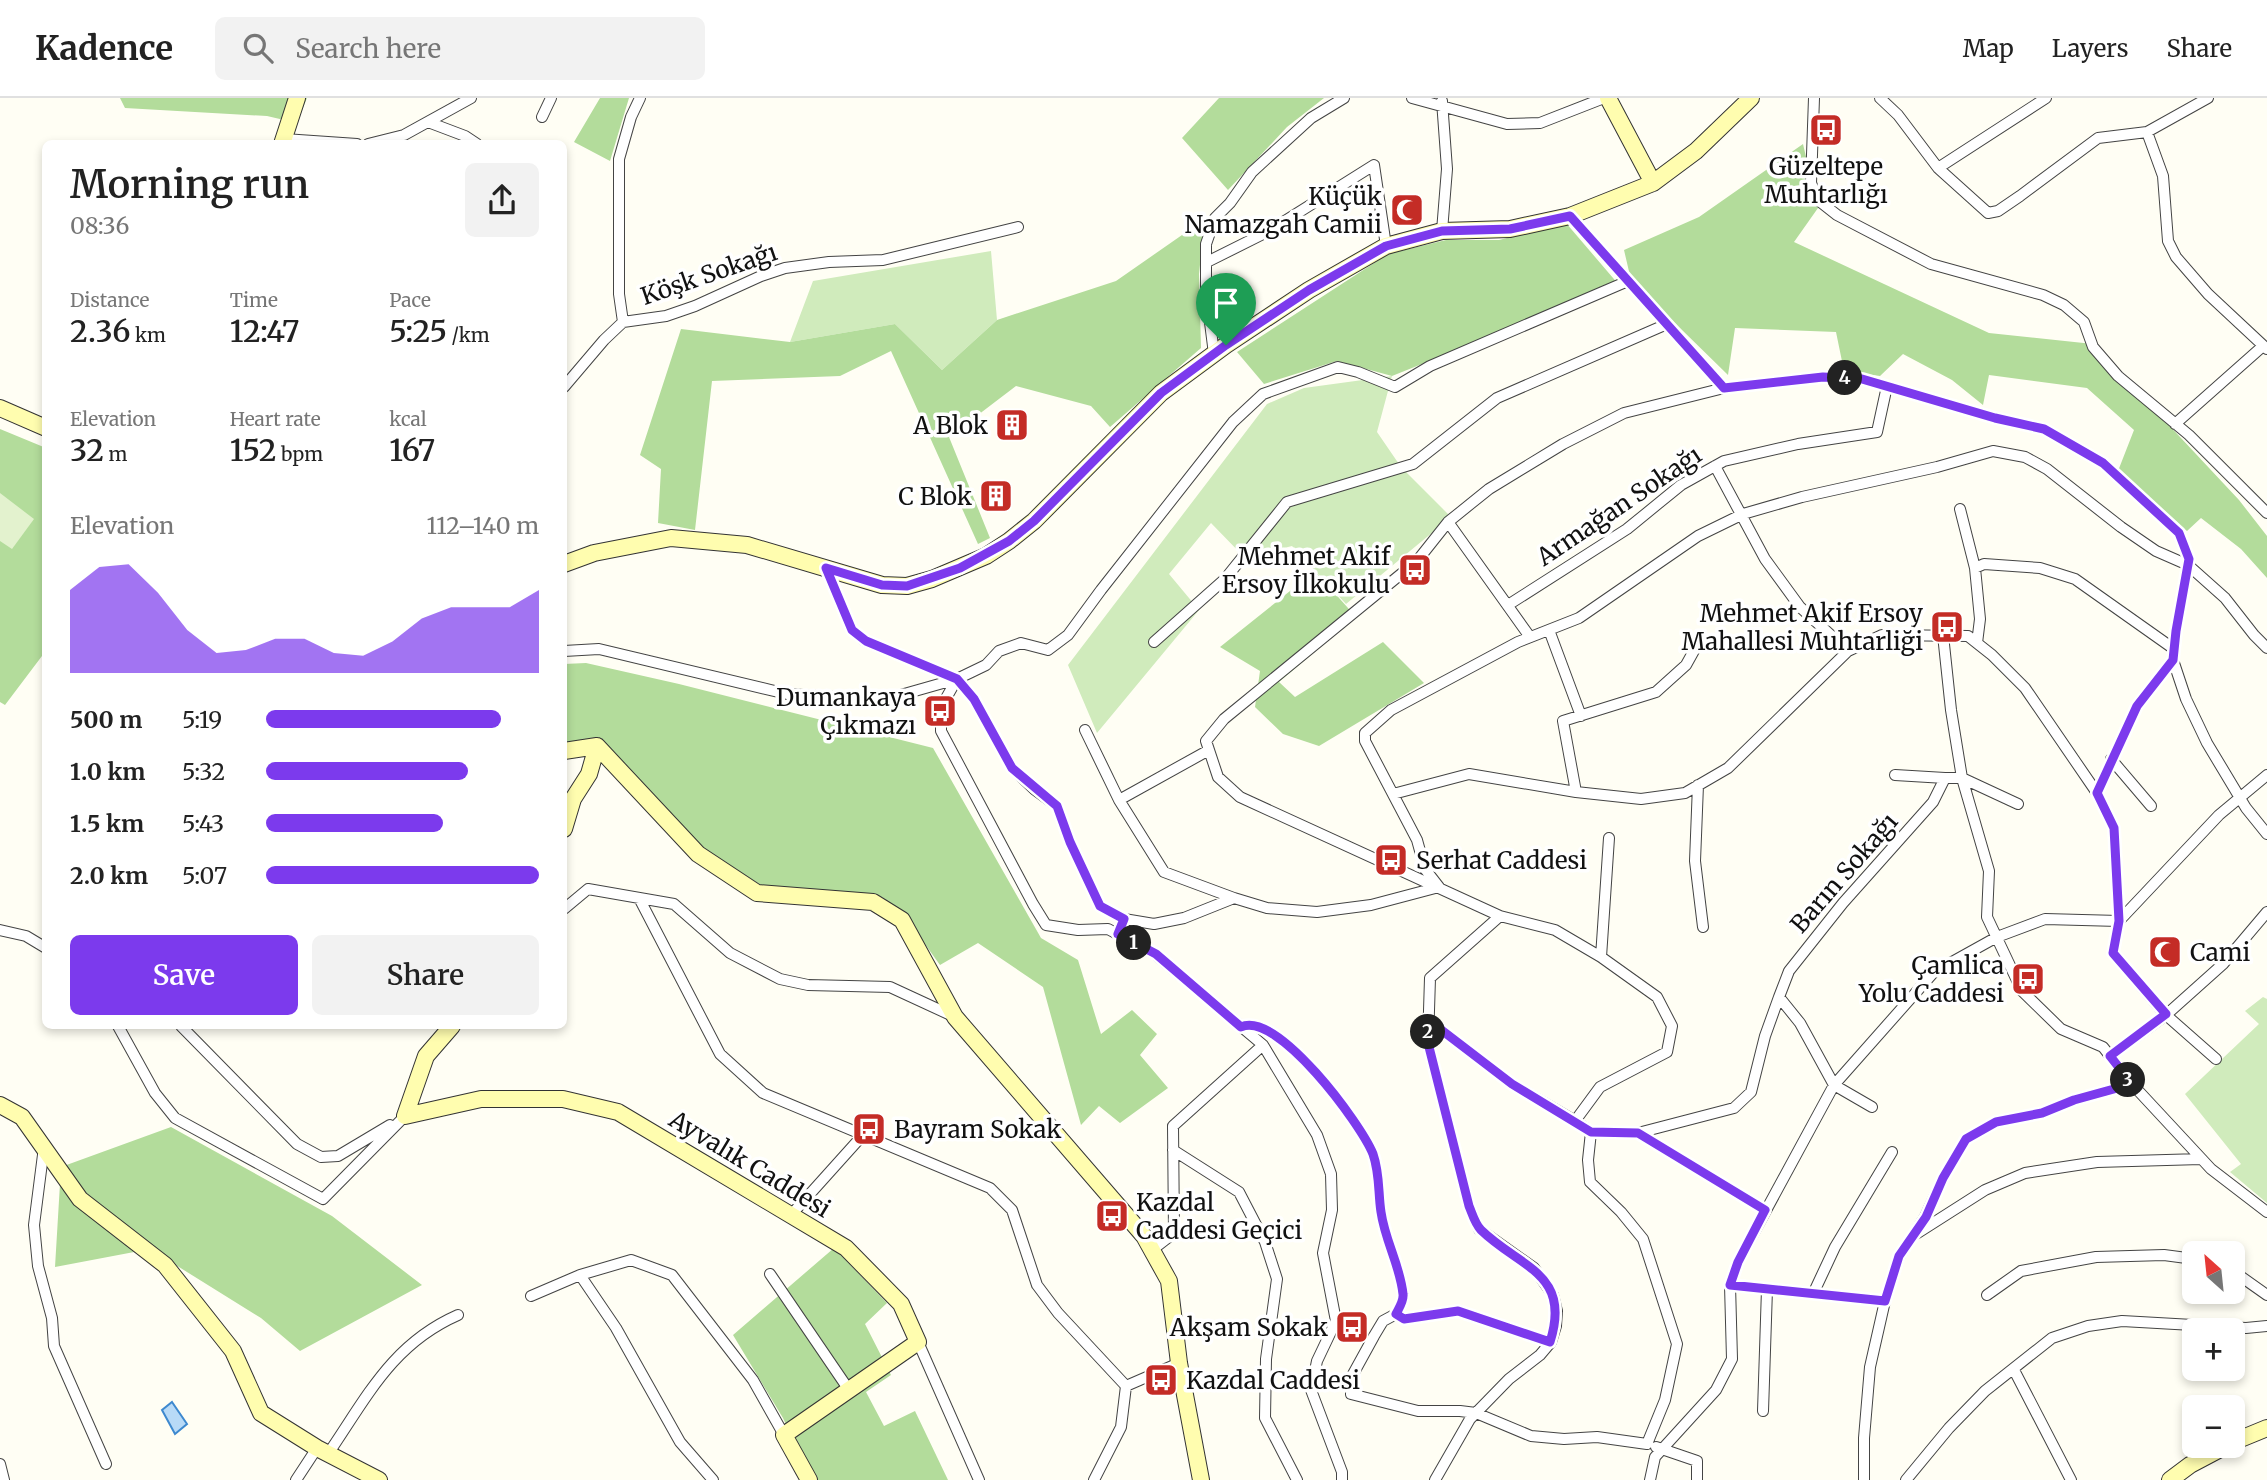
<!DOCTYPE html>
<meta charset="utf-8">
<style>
body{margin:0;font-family:Merriweather,serif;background:#f2f2f2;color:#222;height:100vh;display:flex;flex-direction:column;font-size:26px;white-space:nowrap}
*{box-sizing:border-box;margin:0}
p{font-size:23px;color:#767676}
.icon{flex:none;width:38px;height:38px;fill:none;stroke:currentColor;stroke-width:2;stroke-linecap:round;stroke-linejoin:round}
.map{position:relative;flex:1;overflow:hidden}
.side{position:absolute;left:42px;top:42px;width:525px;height:889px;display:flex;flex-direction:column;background:#fff;border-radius:10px;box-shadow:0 4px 10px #0003}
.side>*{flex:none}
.needle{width:46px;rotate:333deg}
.controls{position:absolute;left:2182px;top:1143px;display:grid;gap:14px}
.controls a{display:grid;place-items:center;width:63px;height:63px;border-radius:10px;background:#fff;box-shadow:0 4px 10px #0003;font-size:35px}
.pin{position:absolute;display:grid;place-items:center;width:60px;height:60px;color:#fff;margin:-72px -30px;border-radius:50% 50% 50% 0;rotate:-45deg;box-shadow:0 0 7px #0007}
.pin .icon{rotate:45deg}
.km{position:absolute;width:35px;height:35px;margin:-18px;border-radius:50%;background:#222;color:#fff;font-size:19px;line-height:35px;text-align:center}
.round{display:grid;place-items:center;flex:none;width:74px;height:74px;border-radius:10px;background:#f2f2f2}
.head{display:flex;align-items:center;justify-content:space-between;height:119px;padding:0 28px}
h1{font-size:38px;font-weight:600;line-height:52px}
.metrics{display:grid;grid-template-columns:repeat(3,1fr);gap:10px;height:119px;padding:7px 28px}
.metrics div{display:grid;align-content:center}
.metrics b{font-size:30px;font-weight:600}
.metrics small{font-size:19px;font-weight:400}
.metrics p{font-size:19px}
.chart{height:196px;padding:14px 28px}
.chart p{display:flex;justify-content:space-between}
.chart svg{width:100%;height:126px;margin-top:7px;fill:#7c3aed;opacity:.7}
.primary-button{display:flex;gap:14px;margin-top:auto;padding:14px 28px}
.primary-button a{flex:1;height:80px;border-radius:10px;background:#7c3aed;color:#fff;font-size:28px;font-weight:600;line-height:80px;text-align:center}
.primary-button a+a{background:#f2f2f2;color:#222}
ul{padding:0 28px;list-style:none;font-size:23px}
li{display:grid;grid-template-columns:112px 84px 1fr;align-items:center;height:52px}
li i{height:18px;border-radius:9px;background:#7c3aed}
header{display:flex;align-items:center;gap:42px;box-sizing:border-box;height:98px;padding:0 35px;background:#fff;border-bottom:2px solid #e0e0e0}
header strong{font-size:33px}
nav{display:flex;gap:38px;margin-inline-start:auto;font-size:24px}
.search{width:490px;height:63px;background:#f2f2f2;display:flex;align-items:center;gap:18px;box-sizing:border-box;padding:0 24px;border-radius:10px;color:#767676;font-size:26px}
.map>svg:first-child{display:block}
.green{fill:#d0ebbc}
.forest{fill:#b3dc9b}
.pitch{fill:#e3f2ce}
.water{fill:#b8daf7;stroke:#3e89cf;stroke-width:2}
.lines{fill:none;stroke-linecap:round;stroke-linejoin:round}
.street-casing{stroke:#444;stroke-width:12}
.secondary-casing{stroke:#333;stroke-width:18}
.street{stroke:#fff;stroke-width:10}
.secondary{stroke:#fffdaf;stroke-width:16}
.route-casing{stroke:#fff;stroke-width:14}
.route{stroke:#7c3aed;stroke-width:9}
.labels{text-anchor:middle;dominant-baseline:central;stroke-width:7;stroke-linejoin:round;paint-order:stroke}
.poi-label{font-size:24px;fill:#111;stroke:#fff;text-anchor:end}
.street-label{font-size:24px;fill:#111;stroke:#fff}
</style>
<header>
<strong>Kadence</strong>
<div class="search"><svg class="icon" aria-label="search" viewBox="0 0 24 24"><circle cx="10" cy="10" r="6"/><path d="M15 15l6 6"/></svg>Search here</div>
<nav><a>Map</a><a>Layers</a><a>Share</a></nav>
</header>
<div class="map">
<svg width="2267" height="1382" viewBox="0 0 2267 1382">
<rect width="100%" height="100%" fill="#fffef4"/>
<!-- green -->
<path class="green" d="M 991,153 L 997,222 L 942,272 L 895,226 L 790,244 L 813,183 Z
M 1392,278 L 1377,334 L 1401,369 L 1451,419 L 1346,506 L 1292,448 L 1245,460 L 1211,425 L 1169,476 L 1199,512 L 1097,635 L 1068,567 L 1267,306 L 1304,290 Z
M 2263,899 L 2267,901 L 2267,1105 L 2230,1074 L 2241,1066 L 2185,996 L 2259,926 L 2245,913 Z"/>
<!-- forest -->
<path class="forest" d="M 120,0 L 307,0 L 297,25 L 267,18 L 125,10 Z
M 600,0 L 629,0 L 610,63 L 574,44 Z
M 1219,0 L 1324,0 L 1287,29 L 1228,92 L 1182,40 Z
M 1803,46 L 1818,110 L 1794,144 L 1989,235 L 2093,246 L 2239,402 L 2267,438 L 2267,480 L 2241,451 L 2201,420 L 2187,433 L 2118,373 L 2134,332 L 2087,290 L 1989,277 L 1983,307 L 1952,282 L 1903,256 L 1880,278 L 1844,273 L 1836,234 L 1735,230 L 1728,277 L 1631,182 L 1624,152 L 1699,119 Z
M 1205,121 L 1199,176 L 1201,250 L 1110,329 L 1091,308 L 1016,288 L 949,339 L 990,440 L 978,446 L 891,253 L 840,278 L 712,283 L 695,432 L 658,425 L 661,371 L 640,357 L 681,231 L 790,244 L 895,226 L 942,272 L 997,222 L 1116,183 Z
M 1566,125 L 1619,187 L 1392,278 L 1337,263 L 1264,286 L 1237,254 L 1388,156 L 1446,142 L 1499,142 Z
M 0,331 L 46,350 L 45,554 L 5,607 L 0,604 Z
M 1315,473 L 1356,519 L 1279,584 L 1295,599 L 1383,544 L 1424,585 L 1319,648 L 1283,636 L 1255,609 L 1260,573 L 1220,549 Z
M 586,565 L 679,586 L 933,650 L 1041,840 L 1078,862 L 1101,936 L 1132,912 L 1157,936 L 1140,957 L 1168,990 L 1120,1025 L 1099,1008 L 1081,1027 L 1043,889 L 978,845 L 940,867 L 904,817 L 882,799 L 761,787 L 703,751 L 598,641 L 564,644 L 564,566 Z
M 171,1029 L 332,1118 L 422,1187 L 300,1253 L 261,1220 L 150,1151 L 55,1169 L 61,1069 Z
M 834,1150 L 887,1205 L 865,1226 L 891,1277 L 866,1294 L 884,1328 L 915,1313 L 948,1382 L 811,1382 L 783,1320 L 733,1237 Z"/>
<!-- pitch -->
<path class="pitch" d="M 0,395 L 34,421 L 12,451 L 0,443 Z"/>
<!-- water -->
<path class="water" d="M 172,1304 L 187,1326 L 175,1336 L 162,1312 Z"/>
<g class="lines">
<defs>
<path id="street" d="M 1412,0 L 1507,26 L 1540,25 L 1604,0
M 1814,0 L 1811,85 L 1818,102 L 1837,117 L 1931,166 L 2043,197 L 2064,207 L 2084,224 L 2093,249 L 2118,278 L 2189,337 L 2267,415
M 1880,0 L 1898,17 L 1938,70 L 1988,115 L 1998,113 L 2020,98 L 2098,40 L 2147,34 L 2208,0
M 542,19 L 551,0
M 428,24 L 465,38 L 477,46
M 2147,34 L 2163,78 L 2168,143 L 2176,159 L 2208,196 L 2267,251
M 284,41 L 357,46
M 368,46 L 404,37 L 471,0
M 1938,70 L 2046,0
M 1570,118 L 1724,290
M 1442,133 L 1447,71 L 1442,3
M 1207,164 L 1269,133 L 1374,67 L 1386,148
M 623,224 L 619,196 L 619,61 L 631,19 L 640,0
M 1214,256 L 1206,193 L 1206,146 L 1215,120 L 1230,105 L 1252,74 L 1311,20 L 1344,0
M 564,289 L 604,242 L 623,224 L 666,218 L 695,208 L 761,178 L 785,170 L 829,164 L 883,162 L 1018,129
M 2175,326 L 2263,248
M 1715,368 L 1765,461 L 1800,509 L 1848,553
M 1960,411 L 1975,470
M 1448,424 L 1530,539
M 826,470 L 852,532 L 865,543 L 957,581 L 974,601 L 1012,670 L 1035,692 L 1057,708 L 1070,744 L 1100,808 L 1124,821 L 1154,826 L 1184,820 L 1234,800 L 1267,810 L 1317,814 L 1371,807 L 1439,789 L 1425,771 L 1417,742 L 1365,643 L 1365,635 L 1391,612 L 1518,544 L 1579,520 L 1698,438 L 1743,416 L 1802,399 L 1937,369 L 1993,353 L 2025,359 L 2047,371 L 2121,429 L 2156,453 L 2188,467 L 2225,500 L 2254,537 L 2267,550
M 1508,507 L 1627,431 L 1681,387 L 1724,363 L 1798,346 L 1877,334 L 1887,288
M 1549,532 L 1581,618
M 1943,537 L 1951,612 L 1962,680 L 1989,773 L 1987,819 L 2022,893 L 2061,931 L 2103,949 L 2132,986 L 2211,1071 L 2267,1114
M 1154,544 L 1225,481 L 1287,404 L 1413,366 L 1497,300 L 1667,226
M 1977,545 L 1980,521 L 1975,470 L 1984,466 L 2040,470 L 2075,481 L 2174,551
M 564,553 L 599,551 L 787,596 L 883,602 L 957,581 L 986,567 L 999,553 L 1021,545 L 1048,552 L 1068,537 L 1101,492 L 1233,324 L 1263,296 L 1338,269 L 1358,274 L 1395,289 L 1430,268 L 1628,183
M 957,581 L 941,609 L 941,633 L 1033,806 L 1046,827 L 1078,832 L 1108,831 L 1155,856 L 1263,947 L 1317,1037 L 1331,1076 L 1332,1112 L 1323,1155 L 1336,1223 L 1317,1263 L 1311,1292 L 1342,1374 L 1342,1382
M 1085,632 L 1119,702 L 1164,774 L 1234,800
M 2111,661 L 2151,708
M 1895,677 L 1945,680
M 1698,687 L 1695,763 L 1703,829
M 1576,694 L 1563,623 L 1656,594 L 1686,567 L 1696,549
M 1393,696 L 1469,676 L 1576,694 L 1641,701 L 1685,695 L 1728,670 L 1848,553 L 1882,537 L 1968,538 L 1992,557 L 2025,590 L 2097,695
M 1119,702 L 1209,652
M 639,800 L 720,956 L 763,995 L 990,1090 L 1012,1112 L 1037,1187 L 1058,1215 L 1126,1288 L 1179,1265
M 564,811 L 588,791 L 674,806 L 730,855 L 780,881 L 808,887 L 890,889 L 955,919
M 0,832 L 26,838 L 46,850
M 1601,859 L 1609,740
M 1427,921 L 1512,986 L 1575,1023
M 118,928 L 155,995 L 175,1020 L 323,1101 L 405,1018
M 181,928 L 297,1046 L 321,1059 L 338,1058 L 390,1027
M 1241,929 C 1277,912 1361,1026 1373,1056 C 1380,1076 1378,1095 1381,1114 C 1385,1142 1400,1167 1403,1196 C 1404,1203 1399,1210 1396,1216
M 2110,958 L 2166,917 L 2223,866 L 2267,814
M 2216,961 L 2166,917 L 2113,855 L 2119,823 L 2219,717 L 2267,677
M 1872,1009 L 1834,987 L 1800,925 L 1779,899 L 1789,873 L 1843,805 L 1933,704 L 1945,680 L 1962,680 L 2018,706
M 1591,1034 L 1575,1023 L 1600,989 L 1667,954 L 1672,928 L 1657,899 L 1601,859 L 1555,832 L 1500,818 L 1240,699 L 1218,679 L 1206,643 L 1224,621 L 1417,463 L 1448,424 L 1489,391 L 1563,346 L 1624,315 L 1724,290 L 1823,279 L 1862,281 L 1995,320 L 2044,331 L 2103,365 L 2179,435 L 2189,461 L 2176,533 L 2173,562 L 2186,601 L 2207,645 L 2246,710 L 2267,736
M 1591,1034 L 1638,1035 L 1765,1112
M 1638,1035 L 1734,1010 L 1751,994 L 1765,938 L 1779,899
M 44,1049 L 34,1127 L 38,1168 L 52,1220 L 54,1248 L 106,1366
M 1173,1052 L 1239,1094 L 1265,1144 L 1277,1181 L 1266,1261 L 1265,1320 L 1297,1382
M 791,1117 L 862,1038
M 1916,1136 L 1985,1092 L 2025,1075 L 2097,1064 L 2201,1061
M 1152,1152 L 1174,1135 L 1173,1028 L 1263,947
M 2233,1173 L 2267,1197
M 770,1176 L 849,1292
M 580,1177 L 616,1230 L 680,1344 L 713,1382
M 1730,1187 L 1885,1203
M 1813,1196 L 1835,1149 L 1892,1054
M 1987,1197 L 2021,1173 L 2096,1159 L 2164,1157 L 2194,1161
M 531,1198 L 580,1177 L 631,1162 L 672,1177 L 753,1282 L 784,1337
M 918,1244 L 979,1382
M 1551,1244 L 1458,1213 L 1404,1221 L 1396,1216 L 1383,1223 L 1374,1238 L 1352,1278 L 1351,1296 L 1418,1313 L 1460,1313 L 1476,1315 L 1531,1338 L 1564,1341 L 1597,1339 L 1647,1346 L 1665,1302 L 1677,1246 L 1643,1141 L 1621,1114 L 1590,1084 L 1588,1062 L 1591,1034
M 2014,1272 L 2071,1382
M 1763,1313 L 1767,1191
M 1656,1349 L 1697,1363 L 1697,1382
M 328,1356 C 367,1299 392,1246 458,1217
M 0,1366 L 4,1382
M 296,1382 L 317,1350
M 1094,1382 L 1121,1329 L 1126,1288
M 1435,1382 L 1470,1321 L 1509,1281 L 1540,1257 L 1551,1244 L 1556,1228 L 1557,1213 L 1553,1197 L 1534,1170 L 1479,1131 L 1469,1108 L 1428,945 L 1430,880 L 1500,818
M 1650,1382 L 1655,1359 L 1716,1292 L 1732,1261 L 1730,1187 L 1738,1164 L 1834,987 L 1934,874 L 1997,839 L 2045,821 L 2119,823 L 2114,730 L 2097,695 L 2137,608 L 2173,562
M 1864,1382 L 1864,1340 L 1870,1269 L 1885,1203 L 1899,1159 L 1925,1119 L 1943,1080 L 1966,1041 L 1996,1024 L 2042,1015 L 2074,1002 L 2132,986
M 1906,1382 L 1949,1330 L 1985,1293 L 2052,1240 L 2088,1228 L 2122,1223 L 2246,1230 L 2267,1228"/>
<path id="secondary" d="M 1608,0 L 1653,85
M 282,46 L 297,0
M 0,310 L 46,330
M 564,466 L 594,455 L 671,440 L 747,447 L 882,487 L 907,488 L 932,481 L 986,458 L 1009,443 L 1034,423 L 1161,295 L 1226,247 L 1309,192 L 1386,148 L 1442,133 L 1510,131 L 1570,118 L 1653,85 L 1696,53 L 1751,0
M 564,653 L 597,648 L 698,756 L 757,795 L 873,804 L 902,822 L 955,919 L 1144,1138 L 1169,1183 L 1179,1265 L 1201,1382
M 564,731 L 573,701 L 589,676 L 597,648
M 0,1007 L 22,1019 L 80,1101 L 165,1167 L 233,1253 L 261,1315 L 317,1350 L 379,1382
M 405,1018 L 481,1001 L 563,1001 L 618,1014 L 846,1150 L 901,1206 L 918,1244 L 784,1337 L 809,1382
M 405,1018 L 426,958 L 452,928
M 2233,1344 L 2267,1330
M 2170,1382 L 2190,1367 L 2226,1348"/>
</defs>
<!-- street casing -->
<use href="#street" class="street-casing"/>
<!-- secondary casing -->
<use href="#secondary" class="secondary-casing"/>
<!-- street -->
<use href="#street" class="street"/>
<!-- secondary -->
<use href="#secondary" class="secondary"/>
</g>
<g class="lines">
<defs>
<path id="route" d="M 1570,118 L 1724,290 L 1823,279 L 1862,281 L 1995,320 L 2044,331 L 2103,365 L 2179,435 L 2189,461 L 2176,533 L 2173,562 L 2137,608 L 2097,695 L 2114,730 L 2119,823 L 2113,855 L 2166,916 L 2110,958 L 2132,986 L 2074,1002 L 2042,1015 L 1996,1024 L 1966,1041 L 1943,1080 L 1926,1119 L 1899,1158 L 1885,1203 L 1730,1187 L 1738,1164 L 1765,1112 L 1638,1035 L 1591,1034 L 1512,986 L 1427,921 L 1428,945 L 1469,1108 C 1472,1115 1475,1126 1481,1132 C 1520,1170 1572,1175 1550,1244 L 1458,1213 L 1404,1221 L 1396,1216 C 1399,1210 1404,1203 1403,1196 C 1400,1167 1385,1143 1381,1114 C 1378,1095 1380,1076 1373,1056 C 1361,1026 1277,912 1241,929 L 1156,856 L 1118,836 L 1124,821 L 1100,808 L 1070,744 L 1057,708 L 1012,670 L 974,601 L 957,581 L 866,543 L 852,532 L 826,470 L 882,487 L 907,488 L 960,470 L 1009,443 L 1034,423 L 1161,295 L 1226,247 L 1309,192 L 1386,148 L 1442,133 L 1510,131 Z"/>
</defs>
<!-- route casing -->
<use href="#route" class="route-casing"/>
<!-- route -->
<use href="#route" class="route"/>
</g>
<!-- icons -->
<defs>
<symbol id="bus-square" viewBox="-11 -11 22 22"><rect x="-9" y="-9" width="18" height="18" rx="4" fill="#c42c26" stroke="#fff"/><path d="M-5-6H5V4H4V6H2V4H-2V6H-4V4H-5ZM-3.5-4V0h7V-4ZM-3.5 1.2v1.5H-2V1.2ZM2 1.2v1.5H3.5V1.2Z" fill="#fff"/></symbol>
<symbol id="mosque-square" viewBox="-11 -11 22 22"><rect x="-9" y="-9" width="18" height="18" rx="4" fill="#c42c26" stroke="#fff"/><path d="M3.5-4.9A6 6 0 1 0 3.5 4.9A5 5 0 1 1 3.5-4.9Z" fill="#fff"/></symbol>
<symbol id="building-square" viewBox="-11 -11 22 22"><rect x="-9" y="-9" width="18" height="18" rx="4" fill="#c42c26" stroke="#fff"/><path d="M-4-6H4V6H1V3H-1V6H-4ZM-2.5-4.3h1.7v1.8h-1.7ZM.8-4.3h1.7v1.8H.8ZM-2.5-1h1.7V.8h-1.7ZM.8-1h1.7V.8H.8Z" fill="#fff"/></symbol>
</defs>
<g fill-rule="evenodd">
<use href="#bus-square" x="1807" y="13" width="38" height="38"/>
<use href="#mosque-square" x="1388" y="93" width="38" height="38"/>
<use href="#building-square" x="993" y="308" width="38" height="38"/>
<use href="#building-square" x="977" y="379" width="38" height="38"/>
<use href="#bus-square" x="1396" y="453" width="38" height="38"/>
<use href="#bus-square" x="1928" y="510" width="38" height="38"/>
<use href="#bus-square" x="921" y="594" width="38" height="38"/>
<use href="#bus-square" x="1372" y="743" width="38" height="38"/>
<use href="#mosque-square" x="2146" y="835" width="38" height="38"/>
<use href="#bus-square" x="2009" y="862" width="38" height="38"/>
<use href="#bus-square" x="850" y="1012" width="38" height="38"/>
<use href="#bus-square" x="1093" y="1099" width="38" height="38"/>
<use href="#bus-square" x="1333" y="1210" width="38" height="38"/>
<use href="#bus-square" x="1142" y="1263" width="38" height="38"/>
</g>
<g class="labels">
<!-- poi labels -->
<g class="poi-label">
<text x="1826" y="68" text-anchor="middle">Güzeltepe<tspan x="1826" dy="28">Muhtarlığı</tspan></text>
<text x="1382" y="98">Küçük<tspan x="1382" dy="28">Namazgah Camii</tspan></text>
<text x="988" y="327">A Blok</text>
<text x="972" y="398">C Blok</text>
<text x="1390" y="458">Mehmet Akif<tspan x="1390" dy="28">Ersoy İlkokulu</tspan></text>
<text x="1923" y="515">Mehmet Akif Ersoy<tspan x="1923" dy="28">Mahallesi Muhtarliği</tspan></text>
<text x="916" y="599">Dumankaya<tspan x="916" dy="28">Çıkmazı</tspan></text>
<text x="1416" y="762" text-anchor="start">Serhat Caddesi</text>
<text x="2190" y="854" text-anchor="start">Cami</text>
<text x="2004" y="867">Çamlica<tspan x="2004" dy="28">Yolu Caddesi</tspan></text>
<text x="894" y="1031" text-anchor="start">Bayram Sokak</text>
<text x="1136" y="1104" text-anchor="start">Kazdal<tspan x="1136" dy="28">Caddesi Geçici</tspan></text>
<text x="1328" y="1229">Akşam Sokak</text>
<text x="1186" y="1282" text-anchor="start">Kazdal Caddesi</text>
</g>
<!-- street labels -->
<g class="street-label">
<text transform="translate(709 176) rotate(-19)">Köşk Sokağı</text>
<text transform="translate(1619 408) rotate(-34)">Armağan Sokağı</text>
<text transform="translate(1844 775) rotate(-49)">Barın Sokağı</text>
<text transform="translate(750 1066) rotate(31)">Ayvalık Caddesi</text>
</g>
</g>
</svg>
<div class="controls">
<a><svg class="needle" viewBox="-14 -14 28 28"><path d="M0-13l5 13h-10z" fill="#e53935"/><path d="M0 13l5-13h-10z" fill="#767676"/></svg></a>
<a>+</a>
<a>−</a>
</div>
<div class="pin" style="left:1226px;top:247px;background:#1e9e55"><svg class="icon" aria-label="arrive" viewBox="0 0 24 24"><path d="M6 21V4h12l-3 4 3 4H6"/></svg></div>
<b class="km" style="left:1134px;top:845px">1</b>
<b class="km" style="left:1428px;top:934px">2</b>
<b class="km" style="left:2128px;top:982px">3</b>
<b class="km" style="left:1845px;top:280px">4</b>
<section class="side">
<div class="head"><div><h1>Morning run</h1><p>08:36</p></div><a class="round"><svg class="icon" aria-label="share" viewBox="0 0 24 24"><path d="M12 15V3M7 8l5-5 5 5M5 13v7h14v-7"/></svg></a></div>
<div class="metrics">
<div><p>Distance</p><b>2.36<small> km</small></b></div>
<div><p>Time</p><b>12:47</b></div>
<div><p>Pace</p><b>5:25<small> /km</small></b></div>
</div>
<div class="metrics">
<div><p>Elevation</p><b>32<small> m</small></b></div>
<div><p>Heart rate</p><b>152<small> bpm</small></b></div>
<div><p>kcal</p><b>167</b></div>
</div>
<div class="chart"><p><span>Elevation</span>112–140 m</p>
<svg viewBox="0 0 160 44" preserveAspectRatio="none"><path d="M0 44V15L10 7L20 6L30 16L40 29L50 37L60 36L70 32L80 32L90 37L100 38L110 33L120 25L130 21L140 21L150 21L160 15V44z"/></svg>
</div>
<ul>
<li><b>500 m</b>5:19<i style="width:86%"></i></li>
<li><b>1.0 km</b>5:32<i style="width:74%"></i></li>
<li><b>1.5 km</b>5:43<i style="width:65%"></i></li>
<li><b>2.0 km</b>5:07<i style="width:100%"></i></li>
</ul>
<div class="primary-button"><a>Save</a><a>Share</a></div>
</section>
</div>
